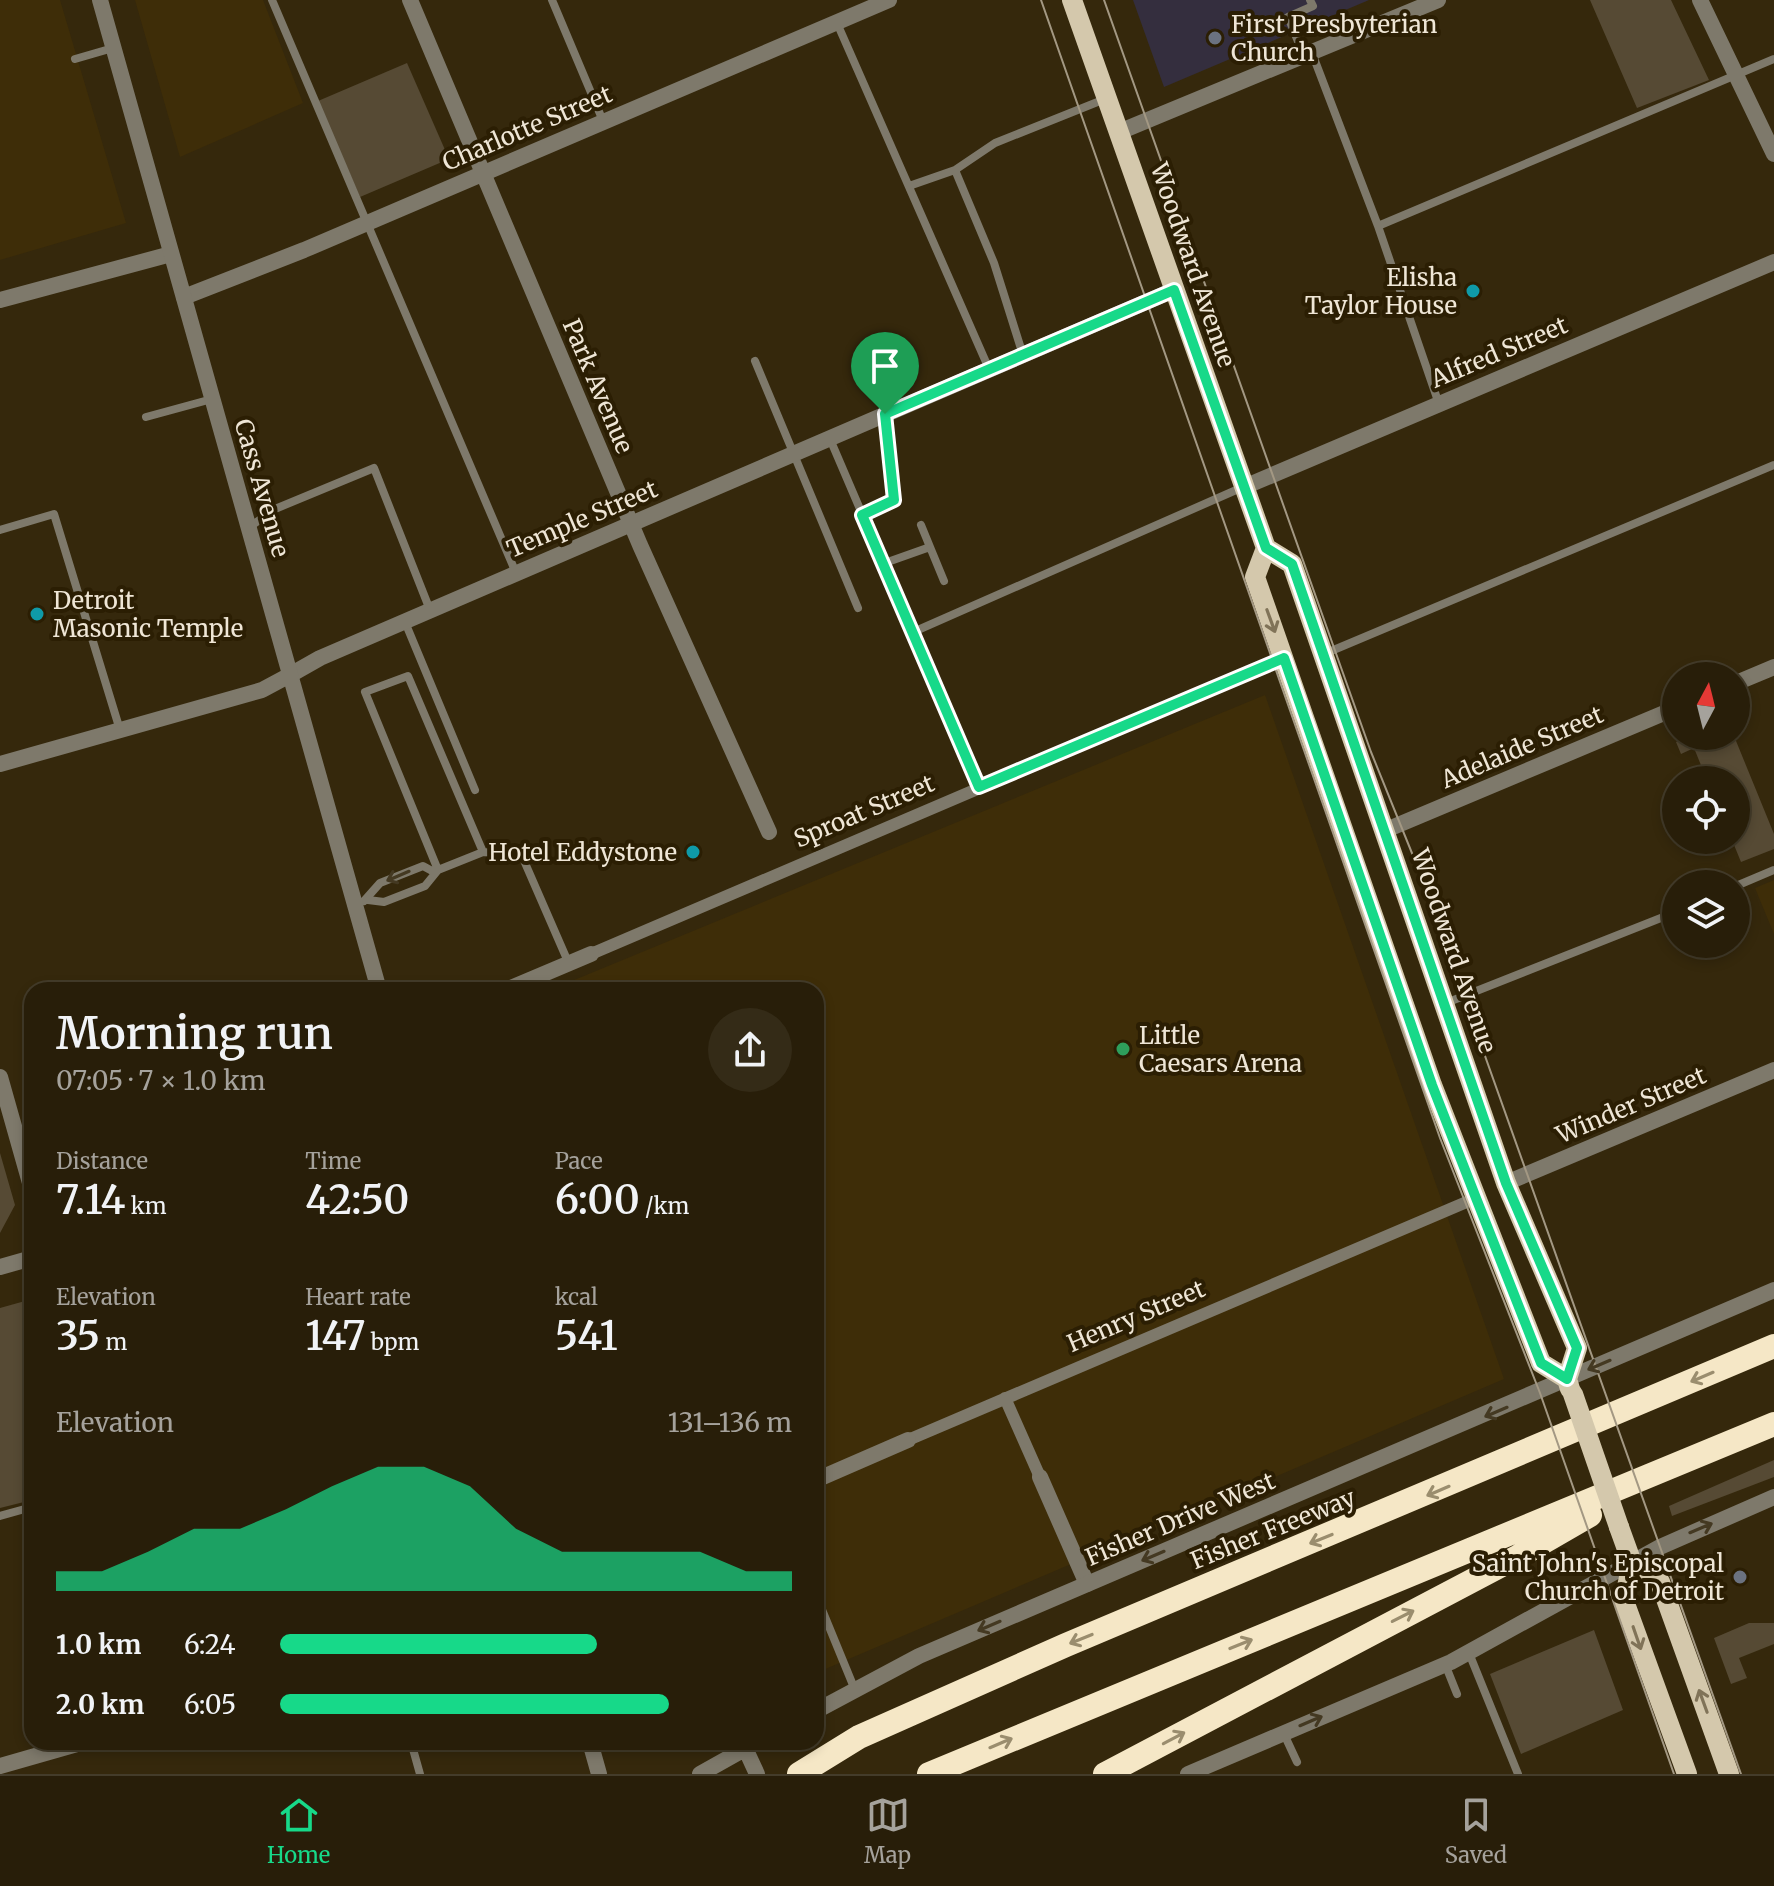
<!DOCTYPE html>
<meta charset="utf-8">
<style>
body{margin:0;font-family:Merriweather,serif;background:#342b17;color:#f1f3f6;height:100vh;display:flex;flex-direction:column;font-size:30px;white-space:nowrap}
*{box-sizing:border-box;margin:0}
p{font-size:26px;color:#a5a29c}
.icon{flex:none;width:44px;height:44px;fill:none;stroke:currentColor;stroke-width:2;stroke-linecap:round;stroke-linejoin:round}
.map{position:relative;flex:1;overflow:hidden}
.details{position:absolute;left:24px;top:982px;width:800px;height:768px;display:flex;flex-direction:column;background:#281e09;border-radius:24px;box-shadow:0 4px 12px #0003,0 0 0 2px #443c2a}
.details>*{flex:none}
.needle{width:52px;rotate:7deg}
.buttons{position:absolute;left:1662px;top:662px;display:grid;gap:16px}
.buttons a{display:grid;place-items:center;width:88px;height:88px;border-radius:50%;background:#281e09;box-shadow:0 4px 12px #0003,0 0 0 2px #443c2a;font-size:40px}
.pin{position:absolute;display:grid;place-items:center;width:68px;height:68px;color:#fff;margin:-82px -34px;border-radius:50% 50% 50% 0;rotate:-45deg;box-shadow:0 0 8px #0007}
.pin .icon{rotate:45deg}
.round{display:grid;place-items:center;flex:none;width:84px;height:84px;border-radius:42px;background:#342b17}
.overview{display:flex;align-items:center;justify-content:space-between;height:136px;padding:0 32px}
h1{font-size:44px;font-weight:600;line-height:60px}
.figures{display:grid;grid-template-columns:repeat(3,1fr);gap:12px;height:136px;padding:8px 32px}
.figures div{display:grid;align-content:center}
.figures b{font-size:40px;font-weight:600}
.figures small{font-size:22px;font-weight:400}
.figures p{font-size:22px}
.chart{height:224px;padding:16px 32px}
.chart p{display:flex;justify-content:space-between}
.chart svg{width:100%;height:144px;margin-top:8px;fill:#17d989;opacity:.7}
ul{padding:0 32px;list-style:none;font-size:26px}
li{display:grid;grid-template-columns:128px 96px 1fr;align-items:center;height:60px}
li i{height:20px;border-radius:10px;background:#17d989}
.tab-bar{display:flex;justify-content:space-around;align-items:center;height:112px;border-top:2px solid #443c2a;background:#281e09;font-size:22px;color:#a5a29c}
.tab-bar a{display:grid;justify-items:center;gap:4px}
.tab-bar .current{color:#17d989}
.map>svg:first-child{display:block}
.built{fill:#3e2d08}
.education{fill:#342e3e}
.green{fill:#564a34}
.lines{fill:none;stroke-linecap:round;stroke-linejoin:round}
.service{stroke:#7e796b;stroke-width:8}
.pedestrian{stroke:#7e796b;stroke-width:12}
.minor{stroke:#7e796b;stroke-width:16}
.tertiary{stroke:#7e796b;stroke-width:16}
.primary{stroke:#d4c8ac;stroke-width:20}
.motorway{stroke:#f5e7c6;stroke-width:24}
.tram{stroke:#a39883;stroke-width:2}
.primary-bridge{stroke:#d4c8ac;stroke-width:20}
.oneway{stroke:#807358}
.oneway2{stroke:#443922}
.oneway3{stroke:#9a8d6e}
.route-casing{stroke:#fff;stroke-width:16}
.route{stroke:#17d989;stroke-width:10}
.worship-dot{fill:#6b7280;stroke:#2b1e03;stroke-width:3}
.culture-dot{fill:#0f9aa8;stroke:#2b1e03;stroke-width:3}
.leisure-dot{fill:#2e9e5b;stroke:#2b1e03;stroke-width:3}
.labels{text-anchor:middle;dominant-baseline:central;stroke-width:8;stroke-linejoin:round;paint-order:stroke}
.poi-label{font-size:24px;fill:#efe6d6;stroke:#2b1e03;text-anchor:start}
.street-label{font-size:24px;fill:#efe6d6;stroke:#2b1e03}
</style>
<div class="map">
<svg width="1774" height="1774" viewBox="0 0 1774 1774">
<rect width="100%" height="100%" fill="#35280c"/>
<!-- built -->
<path class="built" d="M 0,0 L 60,0 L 126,223 L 0,260 Z
M 135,0 L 263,0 L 303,103 L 180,157 Z
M 1265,695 L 1504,1379 L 816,1673 L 816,990 L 550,990 Z
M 1774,880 L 1774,934 L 1755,888 Z"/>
<!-- education -->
<path class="education" d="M 1133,0 L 1369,0 L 1164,87 Z"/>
<!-- green -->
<path class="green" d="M 1590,0 L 1671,0 L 1709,80 L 1637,108 Z
M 407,63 L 449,159 L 360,197 L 318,101 Z
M 1692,736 L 1734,736 L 1774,834 L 1774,849 L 1741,862 L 1732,840 L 1736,840 L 1736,780 L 1707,780 L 1694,748 L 1681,754 L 1676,742 Z
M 0,1153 L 15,1205 L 0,1233 Z
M 25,1301 L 27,1308 L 32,1307 L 32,1500 L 0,1508 L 0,1308 Z
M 1774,1460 L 1774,1477 L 1672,1516 L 1669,1506 Z
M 1749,1623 L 1774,1623 L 1774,1644 L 1739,1658 L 1747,1678 L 1731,1684 L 1714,1638 Z
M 1594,1630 L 1623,1710 L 1521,1754 L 1490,1674 Z"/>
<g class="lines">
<!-- service -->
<path class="service" d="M 272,0 L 516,573
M 552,0 L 603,121
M 837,23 L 989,369
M 1312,53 L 1378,226 L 1774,59
M 1304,56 L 1288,17 L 1313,6 L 1310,0
M 75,59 L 113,48
M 955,170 L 995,143 L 1105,99
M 909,186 L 955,170 L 994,263 L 1023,355
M 1378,226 L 1439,404
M 755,361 L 858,608
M 146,417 L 212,399
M 830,439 L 979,787
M 862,515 L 894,500 L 885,415
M 921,525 L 930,547
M 248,528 L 275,509 L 374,468 L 430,610
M 0,530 L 54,514 L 120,730
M 882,564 L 930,547 L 944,581
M 405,622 L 475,790
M 911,633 L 1243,487
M 1324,654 L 1774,465
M 438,870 L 483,852 L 522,856 L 569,964
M 1736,886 L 1774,870
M 368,900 L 384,902 L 425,886 L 438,870 L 365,692 L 408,676 L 483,852
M 364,901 L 380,883 L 423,866 L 434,872
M 1446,1003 L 1676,912
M 0,1516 L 32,1507
M 816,1595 L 855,1690
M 1469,1653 L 1518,1774
M 1445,1664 L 1457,1694
M 1284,1734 L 1297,1762
M 411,1742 L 420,1774"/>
<!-- pedestrian -->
<path class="pedestrian" d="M 591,954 L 1284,658
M 1005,1398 L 1040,1477
M 908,1440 L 1476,1198"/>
<!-- minor -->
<path class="minor" d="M 410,0 L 640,545 L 769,832
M 1119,132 L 1438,0
M 184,297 L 304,250 L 889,0
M 0,300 L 171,254
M 1244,487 L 1774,262
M 290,675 L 320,658 L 1174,290
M 1736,683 L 1774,667
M 1386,830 L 1676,708
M 506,990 L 591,954
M 0,1077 L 32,1190
M 1506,1183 L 1774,1070
M 0,1267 L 32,1258
M 1040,1477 L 1087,1584
M 816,1480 L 908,1440
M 0,1766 L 84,1742"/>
<!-- tertiary -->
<path class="tertiary" d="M 100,0 L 379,990
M 1700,0 L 1774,154
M 0,764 L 262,690 L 290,675
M 816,1711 L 919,1656 L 1774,1290
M 590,1742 L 599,1774
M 745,1748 L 757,1774
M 700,1774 L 757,1742
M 1188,1774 L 1451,1662 L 1660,1547 L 1774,1497"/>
<!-- primary -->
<path class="primary" d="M 1072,0 L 1266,548 L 1292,564 L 1506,1183 L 1577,1348 L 1567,1379
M 1266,548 L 1255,577 L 1432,1085 L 1541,1363 L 1567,1379 L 1570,1389
M 1619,1527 L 1632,1563 L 1624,1601 L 1687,1774
M 1632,1563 L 1660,1582 L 1729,1774"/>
<!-- motorway -->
<path class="motorway" d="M 799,1774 L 859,1737 L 1066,1645 L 1774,1346
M 929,1774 L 1774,1424
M 1105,1774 L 1519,1556 L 1590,1515"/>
<!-- tram -->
<path class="tram" d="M 1041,0 L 1440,1138 L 1540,1393 L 1674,1774
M 1104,0 L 1371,752 L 1418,868 L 1741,1774"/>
<!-- primary-bridge -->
<path class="primary-bridge" d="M 1573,1394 L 1619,1527"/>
</g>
<!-- one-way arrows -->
<defs><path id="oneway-shaft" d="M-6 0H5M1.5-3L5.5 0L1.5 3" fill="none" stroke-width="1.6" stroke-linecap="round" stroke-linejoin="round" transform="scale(2)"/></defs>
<g class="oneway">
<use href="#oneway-shaft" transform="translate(1271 621) rotate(70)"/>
<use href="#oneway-shaft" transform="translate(1637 1638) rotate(71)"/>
<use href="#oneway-shaft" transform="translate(1703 1701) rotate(-110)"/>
</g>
<g class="oneway2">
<use href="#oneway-shaft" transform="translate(398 876) rotate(157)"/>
<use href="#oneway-shaft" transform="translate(1599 1365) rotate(157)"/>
<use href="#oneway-shaft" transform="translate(1496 1412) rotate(157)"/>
<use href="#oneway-shaft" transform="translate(1701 1528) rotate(-23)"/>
<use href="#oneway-shaft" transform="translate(1153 1556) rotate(157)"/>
<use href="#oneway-shaft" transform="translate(989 1626) rotate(157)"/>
<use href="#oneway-shaft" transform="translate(1311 1721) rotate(-23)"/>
</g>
<g class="oneway3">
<use href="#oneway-shaft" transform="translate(1702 1377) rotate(157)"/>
<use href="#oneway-shaft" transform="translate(1438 1491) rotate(157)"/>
<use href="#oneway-shaft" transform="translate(1321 1539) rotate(158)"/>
<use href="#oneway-shaft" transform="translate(1403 1616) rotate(-27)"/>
<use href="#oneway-shaft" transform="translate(1081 1639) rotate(158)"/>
<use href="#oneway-shaft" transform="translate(1241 1644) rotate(-22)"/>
<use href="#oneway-shaft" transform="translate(1174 1738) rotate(-28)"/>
<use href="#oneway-shaft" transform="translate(1001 1743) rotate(-23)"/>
</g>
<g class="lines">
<defs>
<path id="route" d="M 1174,290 L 1266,548 L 1292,564 L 1506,1183 L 1577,1348 L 1567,1379 L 1541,1363 L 1476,1198 L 1432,1085 L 1284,658 L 979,787 L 862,515 L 894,500 L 885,414 Z"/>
</defs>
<!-- route casing -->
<use href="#route" class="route-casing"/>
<!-- route -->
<use href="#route" class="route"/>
</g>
<!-- markers -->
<g class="worship-dot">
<circle cx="1215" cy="38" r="8"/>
<circle cx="1740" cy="1577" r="8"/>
</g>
<g class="culture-dot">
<circle cx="1473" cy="291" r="8"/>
<circle cx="37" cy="614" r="8"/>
<circle cx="693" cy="852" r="8"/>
</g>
<circle class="leisure-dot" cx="1123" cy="1049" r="8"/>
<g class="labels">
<!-- poi labels -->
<g class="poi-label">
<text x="1231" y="24">First Presbyterian<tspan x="1231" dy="28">Church</tspan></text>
<text x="1457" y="277" text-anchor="end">Elisha<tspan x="1457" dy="28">Taylor House</tspan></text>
<text x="53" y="600">Detroit<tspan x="53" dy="28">Masonic Temple</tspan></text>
<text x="677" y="852" text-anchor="end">Hotel Eddystone</text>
<text x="1139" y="1035">Little<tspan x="1139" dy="28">Caesars Arena</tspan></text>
<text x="1724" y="1563" text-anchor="end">Saint John's Episcopal<tspan x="1724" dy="28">Church of Detroit</tspan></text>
</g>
<!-- street labels -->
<g class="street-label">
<text transform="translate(527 128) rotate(-23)">Charlotte Street</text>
<text transform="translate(1193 265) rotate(71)">Woodward Avenue</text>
<text transform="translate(1499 352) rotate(-23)">Alfred Street</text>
<text transform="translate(598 386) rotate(67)">Park Avenue</text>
<text transform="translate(262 488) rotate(74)">Cass Avenue</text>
<text transform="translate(582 519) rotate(-23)">Temple Street</text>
<text transform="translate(1522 747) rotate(-23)">Adelaide Street</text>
<text transform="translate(864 811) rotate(-23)">Sproat Street</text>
<text transform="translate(1454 951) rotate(71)">Woodward Avenue</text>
<text transform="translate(1631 1105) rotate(-23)">Winder Street</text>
<text transform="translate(1136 1316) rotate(-23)">Henry Street</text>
<text transform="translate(1180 1519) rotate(-23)">Fisher Drive West</text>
<text transform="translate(1273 1529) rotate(-22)">Fisher Freeway</text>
</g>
</g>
</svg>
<div class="buttons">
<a><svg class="needle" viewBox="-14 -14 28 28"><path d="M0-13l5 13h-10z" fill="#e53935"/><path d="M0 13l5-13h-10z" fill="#a5a29c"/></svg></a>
<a><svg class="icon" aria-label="locate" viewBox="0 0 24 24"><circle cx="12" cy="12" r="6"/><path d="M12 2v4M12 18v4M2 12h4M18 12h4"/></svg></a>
<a><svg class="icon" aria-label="layers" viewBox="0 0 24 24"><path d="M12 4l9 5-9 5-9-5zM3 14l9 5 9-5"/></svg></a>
</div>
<div class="pin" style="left:885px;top:414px;background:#1e9e55"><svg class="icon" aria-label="arrive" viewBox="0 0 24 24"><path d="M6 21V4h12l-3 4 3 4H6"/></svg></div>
<section class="details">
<div class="overview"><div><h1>Morning run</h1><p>07:05 · 7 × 1.0 km</p></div><a class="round"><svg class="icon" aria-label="share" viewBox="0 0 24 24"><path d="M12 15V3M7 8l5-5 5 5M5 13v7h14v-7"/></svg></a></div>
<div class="figures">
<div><p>Distance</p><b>7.14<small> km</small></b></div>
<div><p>Time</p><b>42:50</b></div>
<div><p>Pace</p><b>6:00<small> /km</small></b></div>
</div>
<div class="figures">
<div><p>Elevation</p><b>35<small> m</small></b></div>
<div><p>Heart rate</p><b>147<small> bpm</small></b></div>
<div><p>kcal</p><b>541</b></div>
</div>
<div class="chart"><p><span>Elevation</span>131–136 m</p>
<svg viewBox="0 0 160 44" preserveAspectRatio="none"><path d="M0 44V38L10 38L20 32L30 25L40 25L50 19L60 12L70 6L80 6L90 12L100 25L110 32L120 32L130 32L140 32L150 38L160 38V44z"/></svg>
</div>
<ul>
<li><b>1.0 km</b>6:24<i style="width:62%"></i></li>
<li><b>2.0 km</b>6:05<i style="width:76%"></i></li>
</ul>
</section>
</div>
<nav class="tab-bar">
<a class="current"><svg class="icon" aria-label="home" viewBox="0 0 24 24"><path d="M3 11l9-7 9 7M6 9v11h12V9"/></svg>Home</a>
<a><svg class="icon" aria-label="map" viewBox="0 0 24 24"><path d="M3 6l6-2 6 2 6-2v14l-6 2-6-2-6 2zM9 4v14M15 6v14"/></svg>Map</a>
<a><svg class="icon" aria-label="saved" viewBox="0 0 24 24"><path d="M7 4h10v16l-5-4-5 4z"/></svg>Saved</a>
</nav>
